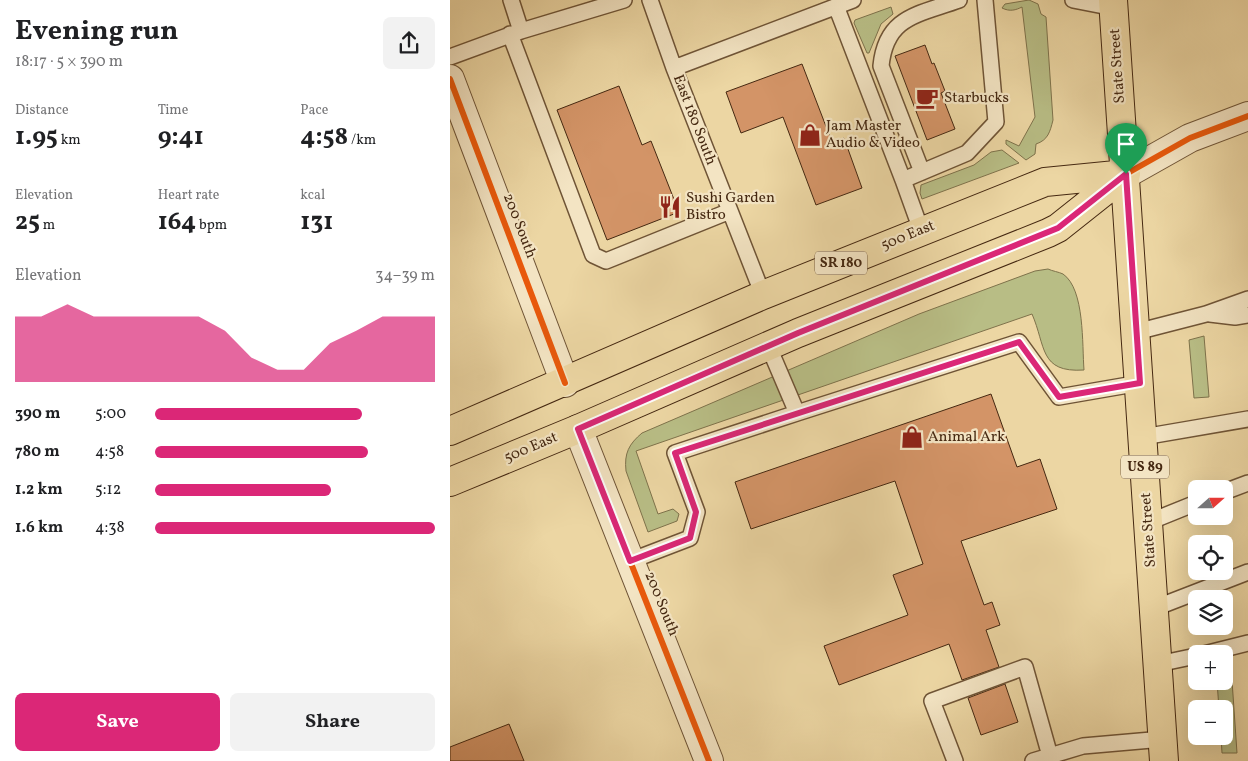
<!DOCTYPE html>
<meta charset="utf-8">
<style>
body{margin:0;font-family:Vollkorn,serif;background:#f2f2f2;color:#202124;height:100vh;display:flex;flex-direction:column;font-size:19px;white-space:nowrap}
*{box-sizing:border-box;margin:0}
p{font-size:16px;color:#757577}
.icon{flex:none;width:28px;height:28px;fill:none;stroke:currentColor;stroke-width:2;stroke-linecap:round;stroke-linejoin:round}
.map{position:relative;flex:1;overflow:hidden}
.panel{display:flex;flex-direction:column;background:#fff;width:450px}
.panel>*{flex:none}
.needle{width:32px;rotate:69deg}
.controls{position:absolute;left:738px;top:480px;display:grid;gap:10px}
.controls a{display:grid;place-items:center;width:45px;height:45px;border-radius:8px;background:#fff;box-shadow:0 5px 20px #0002;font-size:25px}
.pin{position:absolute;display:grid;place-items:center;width:42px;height:42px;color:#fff;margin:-51px -21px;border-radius:50% 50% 50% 0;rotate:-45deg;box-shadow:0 0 5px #0007}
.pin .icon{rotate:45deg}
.round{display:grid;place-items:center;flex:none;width:52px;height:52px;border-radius:8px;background:#f2f2f2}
.summary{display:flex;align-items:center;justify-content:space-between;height:85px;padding:0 15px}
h1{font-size:28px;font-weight:700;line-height:38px}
.figures{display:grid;grid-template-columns:repeat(3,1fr);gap:8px;height:85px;padding:5px 15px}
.figures div{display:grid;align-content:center}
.figures b{font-size:25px;font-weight:700}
.figures small{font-size:14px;font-weight:400}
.figures p{font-size:14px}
.chart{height:140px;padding:10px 15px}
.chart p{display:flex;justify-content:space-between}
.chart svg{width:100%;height:90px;margin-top:5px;fill:#db2777;opacity:.7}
.primary-button{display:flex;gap:10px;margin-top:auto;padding:10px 15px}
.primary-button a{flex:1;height:58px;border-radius:8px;background:#db2777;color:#fff;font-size:20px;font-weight:700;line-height:58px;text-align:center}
.primary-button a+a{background:#f2f2f2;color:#202124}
ul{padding:0 15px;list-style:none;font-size:16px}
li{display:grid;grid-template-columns:80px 60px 1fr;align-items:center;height:38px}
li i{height:12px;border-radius:6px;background:#db2777}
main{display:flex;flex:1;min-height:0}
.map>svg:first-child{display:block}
.green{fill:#b8bd85;stroke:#7e724b}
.building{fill:#d39467;stroke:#452811}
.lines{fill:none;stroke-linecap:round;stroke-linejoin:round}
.service-casing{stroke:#6f5436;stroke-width:18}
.minor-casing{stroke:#6f5436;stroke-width:30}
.tertiary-casing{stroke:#6f5436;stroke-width:30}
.primary-casing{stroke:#452811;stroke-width:30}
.service{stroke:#f3e4c3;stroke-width:15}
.minor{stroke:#f3e4c3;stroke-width:28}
.tertiary{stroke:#f3e4c3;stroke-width:28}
.primary{stroke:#ecd6a3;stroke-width:28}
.cycleway-casing{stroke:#f3e4c3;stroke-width:9}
.cycleway{stroke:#e8590c;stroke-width:6}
.route-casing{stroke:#fff;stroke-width:10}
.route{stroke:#db2777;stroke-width:6}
.labels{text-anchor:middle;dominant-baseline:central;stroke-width:4.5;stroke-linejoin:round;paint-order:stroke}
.shield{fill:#f3e4c3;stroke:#796046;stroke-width:1}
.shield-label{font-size:14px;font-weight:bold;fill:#452811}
.street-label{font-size:15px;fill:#452811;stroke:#f3e4c3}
.poi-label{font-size:15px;fill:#452811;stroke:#f3e4c3;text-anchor:start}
</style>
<main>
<section class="panel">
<div class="summary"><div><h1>Evening run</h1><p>18:17 · 5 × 390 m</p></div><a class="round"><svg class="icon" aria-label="share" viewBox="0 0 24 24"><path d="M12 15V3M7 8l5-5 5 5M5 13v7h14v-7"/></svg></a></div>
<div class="figures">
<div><p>Distance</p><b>1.95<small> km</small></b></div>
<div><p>Time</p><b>9:41</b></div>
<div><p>Pace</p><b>4:58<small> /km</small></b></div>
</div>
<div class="figures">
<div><p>Elevation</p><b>25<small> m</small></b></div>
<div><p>Heart rate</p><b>164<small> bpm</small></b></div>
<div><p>kcal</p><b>131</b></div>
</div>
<div class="chart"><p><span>Elevation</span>34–39 m</p>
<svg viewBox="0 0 160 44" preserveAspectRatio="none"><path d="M0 44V12L10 12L20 6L30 12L40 12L50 12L60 12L70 12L80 19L90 32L100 38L110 38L120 25L130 19L140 12L150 12L160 12V44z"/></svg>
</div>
<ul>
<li><b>390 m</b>5:00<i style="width:74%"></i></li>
<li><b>780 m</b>4:58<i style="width:76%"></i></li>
<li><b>1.2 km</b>5:12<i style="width:63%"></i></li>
<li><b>1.6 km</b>4:38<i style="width:100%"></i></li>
</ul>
<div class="primary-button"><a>Save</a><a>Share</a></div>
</section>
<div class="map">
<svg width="798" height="761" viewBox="0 0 798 761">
<rect width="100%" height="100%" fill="#ecd6a3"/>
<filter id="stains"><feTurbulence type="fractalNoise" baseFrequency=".004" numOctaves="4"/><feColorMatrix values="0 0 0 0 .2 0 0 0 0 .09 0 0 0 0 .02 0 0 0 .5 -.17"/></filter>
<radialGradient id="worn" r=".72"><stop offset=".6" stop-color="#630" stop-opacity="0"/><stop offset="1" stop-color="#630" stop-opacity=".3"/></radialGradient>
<!-- green -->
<path class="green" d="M 579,0 L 588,4 L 591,14 L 596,17 L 603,120 C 600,132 598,140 586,144 L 585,154 L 576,160 L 556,144 L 556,140 L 569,146 L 585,117 L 572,7 C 566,10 560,12 552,8 L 555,4 Z
M 441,7 L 443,14 L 431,24 L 419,53 L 417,53 L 404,23 L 405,20 Z
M 552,150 L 569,163 L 472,199 L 470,193 L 471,185 L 524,165 L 541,152 Z
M 598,269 C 602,271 609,272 613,274 C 635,289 632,345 634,370 C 589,373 596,346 582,314 L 186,451 L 208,514 L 223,509 L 229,514 L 227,521 L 198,532 L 176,471 C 174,453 179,444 192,433 L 469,314 L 585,271 Z
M 754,336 L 759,397 L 744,398 L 739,340 Z
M 781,666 L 787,753 L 772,753 L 771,736 L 774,736 L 774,709 L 769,709 L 767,681 L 774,681 L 774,667 Z"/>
<!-- building -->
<path class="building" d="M 475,45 L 482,64 L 484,63 L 495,91 L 491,93 L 505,129 L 477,140 L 445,56 Z
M 352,64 L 382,142 L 394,138 L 412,188 L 366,205 L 333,117 L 291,133 L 276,92 Z
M 169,86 L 192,145 L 201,141 L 229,212 L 157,240 L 107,110 Z
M 541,394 L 567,467 L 590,459 L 607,509 L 511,541 L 534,605 L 542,602 L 550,625 L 536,630 L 549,667 L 512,680 L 499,644 L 389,685 L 374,646 L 458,615 L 443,575 L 473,564 L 445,481 L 301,529 L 285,482 Z
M 555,684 L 568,722 L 531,735 L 518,698 Z
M 59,724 L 74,761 L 0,761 L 0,747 Z"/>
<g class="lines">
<defs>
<path id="service" d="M 61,0 L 71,31
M 200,0 L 224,68 L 313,295
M 623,0 L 664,8
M 386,6 L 453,180
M 60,34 L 143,255 L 156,261 L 280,211
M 0,57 L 71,31 L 174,0
M 224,68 L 403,0
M 472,172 L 431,66 C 436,16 468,15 509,0
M 471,230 L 453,180 L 517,153 L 546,122 L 535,0
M 760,314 L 785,317 L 798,315
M 686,332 L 756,314 L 798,299
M 318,345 L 347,413 L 569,342 L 609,397 L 690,383
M 693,437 L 798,419
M 774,492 L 798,483
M 699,522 L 746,503
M 180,561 L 240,538 L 247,512 L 225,453 L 347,413
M 705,608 L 798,572
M 754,654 L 798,643
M 708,664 L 746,656
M 505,761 L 482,701 L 575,667 L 600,756
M 583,761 L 633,746 L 713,739"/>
<path id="minor" d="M 128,429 L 259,761"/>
<path id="tertiary" d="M 0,79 L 115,383
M 676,174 L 740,138 L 798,116"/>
<path id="primary" d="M 663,0 L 714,761
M 0,431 L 313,295 L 595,182 L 676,174
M 0,482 L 128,429 L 348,333 L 598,233 L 608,228 L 676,174"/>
</defs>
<!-- service casing -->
<use href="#service" class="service-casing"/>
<!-- minor casing -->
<use href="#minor" class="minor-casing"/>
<!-- tertiary casing -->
<use href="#tertiary" class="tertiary-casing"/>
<!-- primary casing -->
<use href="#primary" class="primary-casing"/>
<!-- service -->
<use href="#service" class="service"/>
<!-- minor -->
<use href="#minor" class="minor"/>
<!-- tertiary -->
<use href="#tertiary" class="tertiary"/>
<!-- primary -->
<use href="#primary" class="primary"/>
<defs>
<path id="cycleway" d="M 0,79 L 115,383
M 676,174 L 740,138 L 798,116
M 128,429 L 259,761"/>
</defs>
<!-- cycleway casing -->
<use href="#cycleway" class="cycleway-casing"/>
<!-- cycleway -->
<use href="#cycleway" class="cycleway"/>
</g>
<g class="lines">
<defs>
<path id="route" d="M 676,174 L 690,383 L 609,397 L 569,342 L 225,453 L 246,512 L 240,538 L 180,561 L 128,429 L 348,333 L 608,228 Z"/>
</defs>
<!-- route casing -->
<use href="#route" class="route-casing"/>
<!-- route -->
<use href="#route" class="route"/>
</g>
<!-- icons -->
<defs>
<symbol id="cafe-bare" viewBox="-9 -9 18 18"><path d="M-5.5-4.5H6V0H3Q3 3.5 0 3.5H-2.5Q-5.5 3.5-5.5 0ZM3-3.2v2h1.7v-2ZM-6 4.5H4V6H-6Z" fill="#8f2418" stroke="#f3e4c3" stroke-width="2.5" paint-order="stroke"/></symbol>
<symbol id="shop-bare" viewBox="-9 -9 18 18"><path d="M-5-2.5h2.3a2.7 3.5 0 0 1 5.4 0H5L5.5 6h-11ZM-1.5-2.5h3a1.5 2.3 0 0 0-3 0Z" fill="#8f2418" stroke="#f3e4c3" stroke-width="2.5" paint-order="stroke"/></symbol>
<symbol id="restaurant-bare" viewBox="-9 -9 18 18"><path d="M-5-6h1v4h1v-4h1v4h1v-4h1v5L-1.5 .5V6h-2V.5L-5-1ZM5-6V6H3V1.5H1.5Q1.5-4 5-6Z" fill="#8f2418" stroke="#f3e4c3" stroke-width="2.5" paint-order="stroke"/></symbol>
</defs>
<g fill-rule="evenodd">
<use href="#cafe-bare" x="461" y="82" width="32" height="32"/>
<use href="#shop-bare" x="344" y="119" width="32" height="32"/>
<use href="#restaurant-bare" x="204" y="191" width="32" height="32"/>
<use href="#shop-bare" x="446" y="421" width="32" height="32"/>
</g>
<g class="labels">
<!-- shield labels -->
<g class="shield">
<rect x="365" y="251.5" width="52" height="23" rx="4"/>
<rect x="671" y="455.5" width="48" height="23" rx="4"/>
</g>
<g class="shield-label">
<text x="391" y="263">SR 180</text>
<text x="695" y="467">US 89</text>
</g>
<!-- street labels -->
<g class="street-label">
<text transform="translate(668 66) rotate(-94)">State Street</text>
<text transform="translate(244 120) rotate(69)">East 180 South</text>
<text transform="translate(69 226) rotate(69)">200 South</text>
<text transform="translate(458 236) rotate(-22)">500 East</text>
<text transform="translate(81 448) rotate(-23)">500 East</text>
<text transform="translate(699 530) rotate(-94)">State Street</text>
<text transform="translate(211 604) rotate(68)">200 South</text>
</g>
<!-- poi labels -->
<g class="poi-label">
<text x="494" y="98">Starbucks</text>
<text x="376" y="126">Jam Master<tspan x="376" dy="17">Audio &amp; Video</tspan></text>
<text x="236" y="198">Sushi Garden<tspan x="236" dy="17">Bistro</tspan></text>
<text x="478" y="437">Animal Ark</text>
</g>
</g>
<rect width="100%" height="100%" filter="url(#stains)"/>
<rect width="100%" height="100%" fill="url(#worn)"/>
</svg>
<div class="controls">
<a><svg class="needle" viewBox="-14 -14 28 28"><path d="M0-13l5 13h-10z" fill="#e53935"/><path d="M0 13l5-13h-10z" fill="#757577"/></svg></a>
<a><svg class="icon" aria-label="locate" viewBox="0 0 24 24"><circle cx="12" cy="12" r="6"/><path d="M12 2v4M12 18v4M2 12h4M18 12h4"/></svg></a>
<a><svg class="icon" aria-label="layers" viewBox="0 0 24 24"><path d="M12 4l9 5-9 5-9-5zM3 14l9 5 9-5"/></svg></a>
<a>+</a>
<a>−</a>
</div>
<div class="pin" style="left:676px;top:174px;background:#1e9e55"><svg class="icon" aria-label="arrive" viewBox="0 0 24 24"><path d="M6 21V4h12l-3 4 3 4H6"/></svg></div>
</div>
</main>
